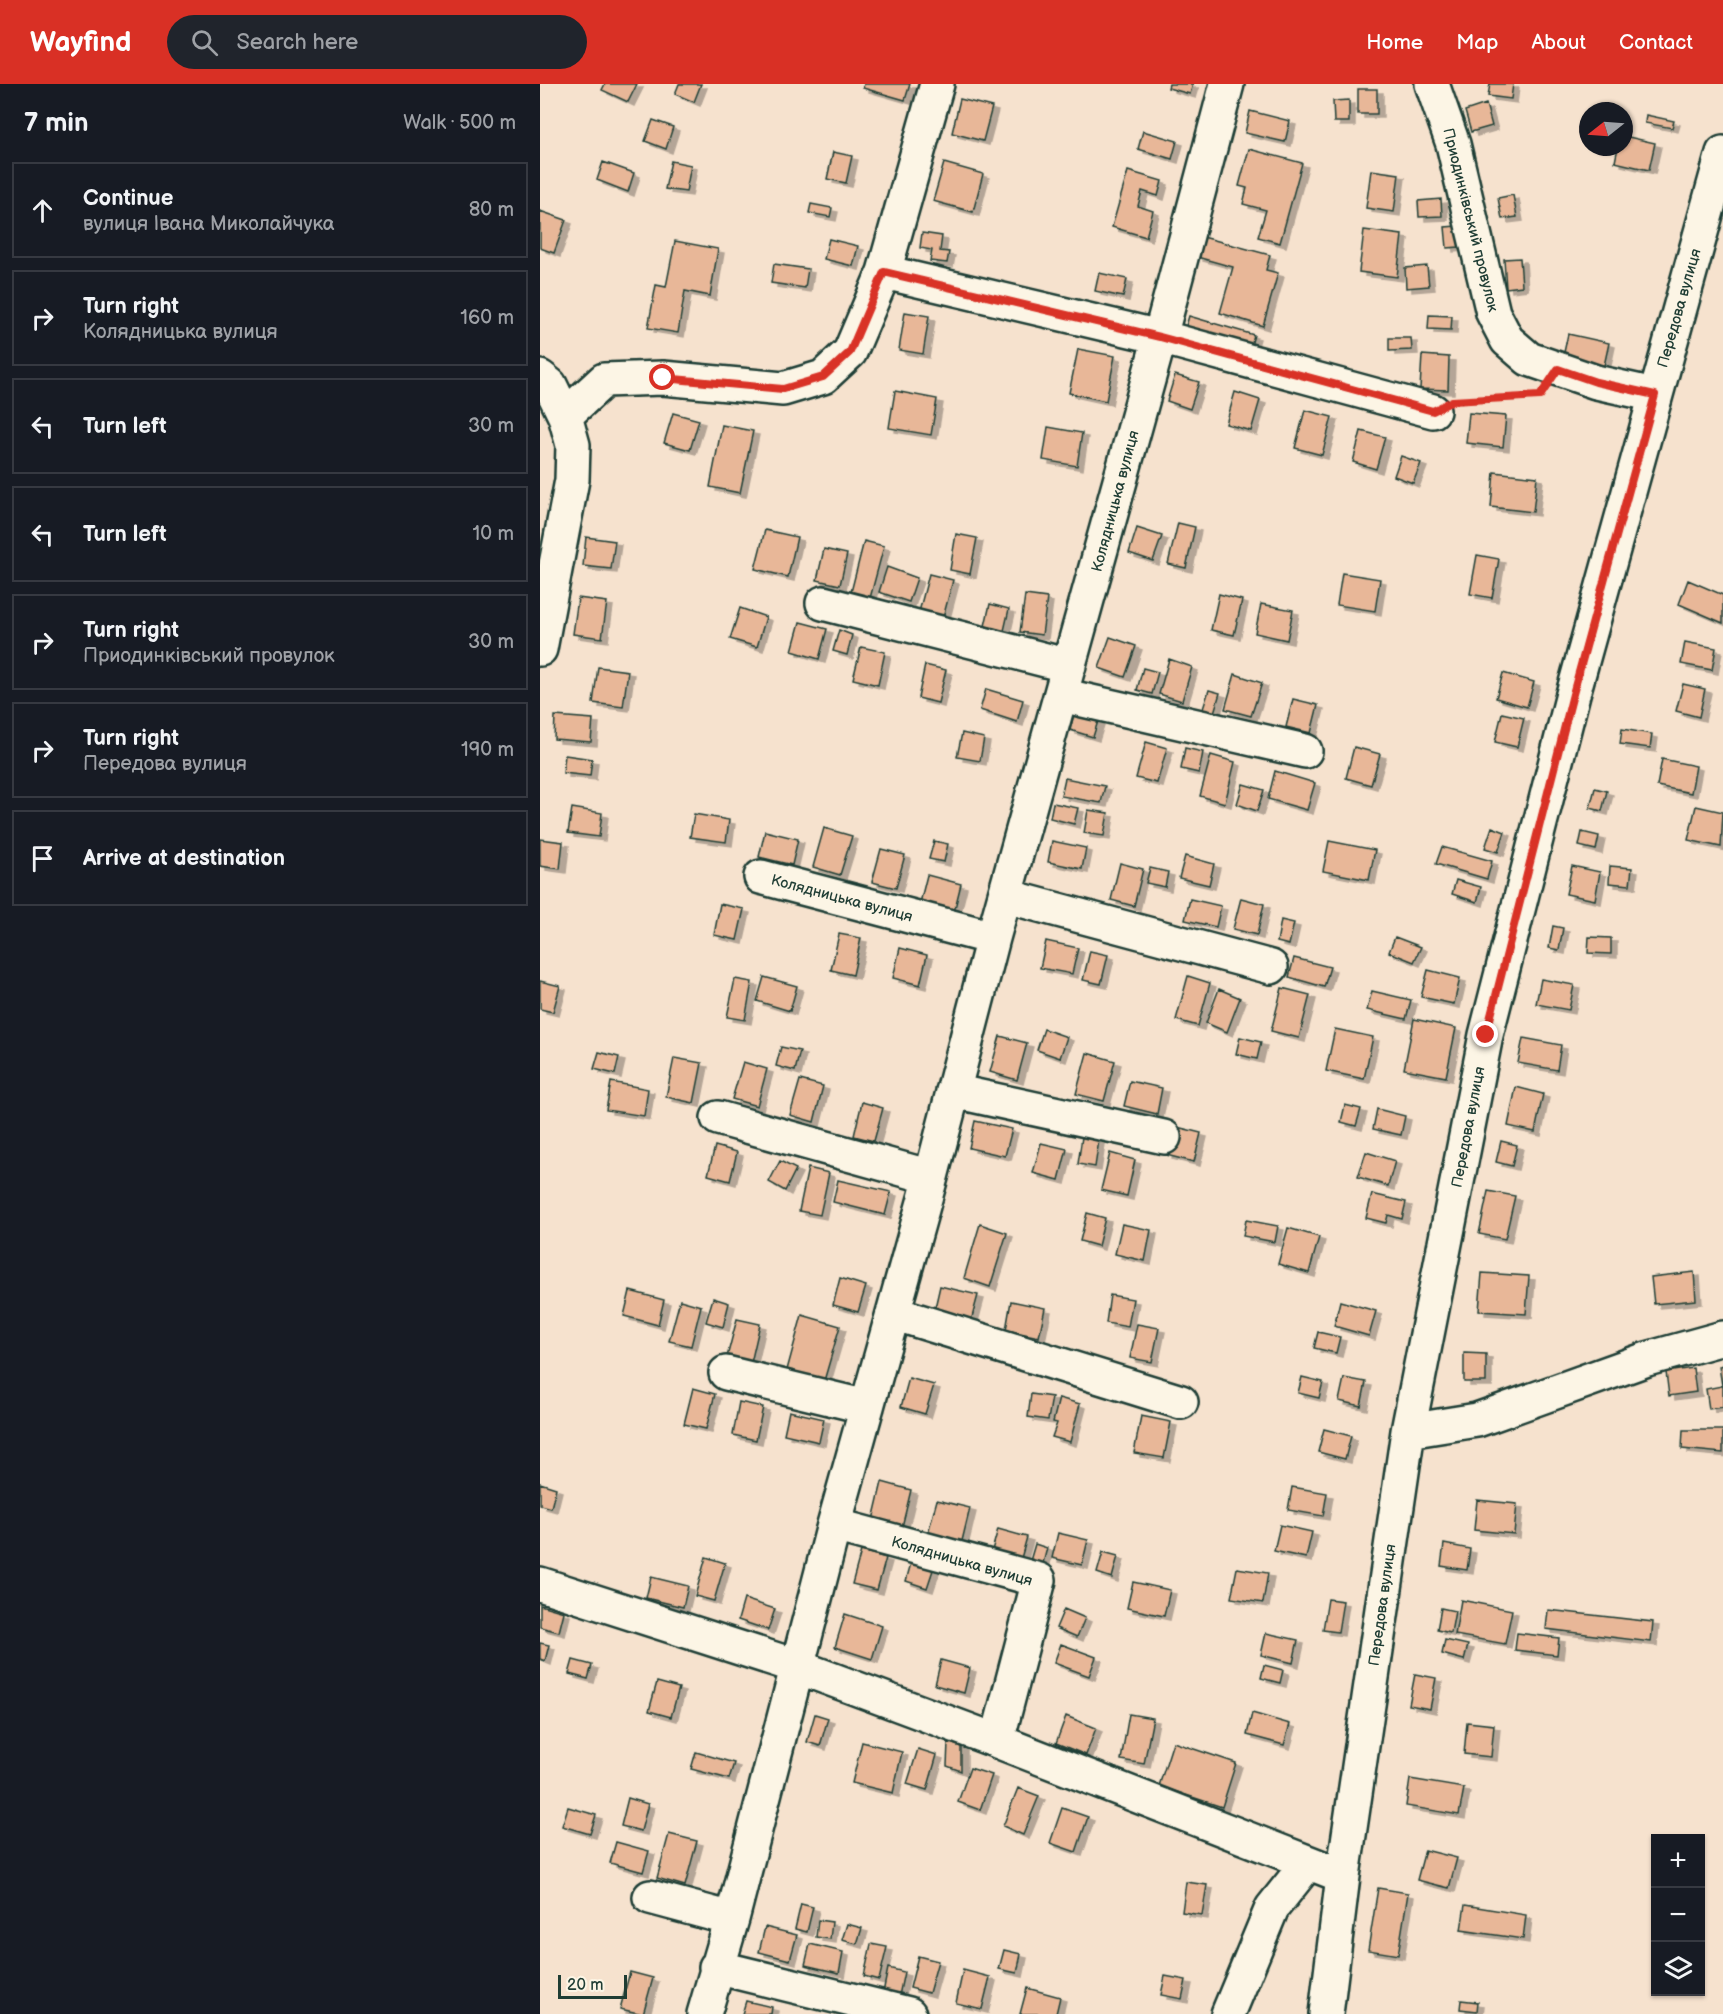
<!DOCTYPE html>
<html lang="en">
<head>
<meta charset="utf-8">
<style>
  :root { --surface:#171b24; --page:#20242c; --text:#f1f3f6; --muted:#9ea1a6; --line:#363941; --accent:#d93025 }
  body { margin:0; font-family:"Balsamiq Sans",sans-serif; background:var(--page); color:var(--text) }
  .controls { position:absolute; right:18px; bottom:18px; display:grid; overflow:hidden; border-radius:0px; box-shadow:0 2px 4px #0004 }
  .controls button { width:54px; height:54px; display:grid; place-items:center; padding:0; border:0; border-bottom:2px solid var(--line); background:var(--surface); color:var(--text); font:30px sans-serif }
  .compass { position:absolute; left:1039px; top:18px; width:54px; height:54px; border-radius:50%; background:var(--surface); box-shadow:0 2px 4px #0004; rotate:253deg }
  .scale { position:absolute; left:18px; bottom:15px; width:69px; box-sizing:border-box; padding-left:6px; border:3px solid #1f3d34; border-top:0; font-size:16px; line-height:21px; white-space:nowrap; color:#1f3d34; -webkit-text-stroke:4px #fcf5e5; paint-order:stroke }
  .stop { position:absolute; width:18px; height:18px; margin:-14px; border:4px solid #d93025; border-radius:50%; background:#fff }
  .stop.end { background:#d93025; border-color:#fff; box-shadow:0 2px 6px #0008 }
  .list { margin:0; padding:0; list-style:none }
  h2 { display:flex; justify-content:space-between; align-items:center; height:78px; margin:0; padding:0 24px; font-size:26px }
  h2 small { font-size:20px; font-weight:400; color:var(--muted) }
  .list li { display:grid; grid-template-columns:39px 1fr auto; gap:18px; align-items:center; box-sizing:border-box; height:96px; margin:0 12px 12px; padding:0 12px; border:2px solid var(--line); border-radius:0px }
  .list b { display:block; font-size:22px; white-space:nowrap }
  .list p { margin:0; font-size:20px; white-space:nowrap; color:var(--muted) }
  .list em { font-size:20px; font-style:normal; color:var(--muted) }
  .icon { flex:none; width:33px; height:33px; fill:none; stroke:currentColor; stroke-width:2; stroke-linecap:round; stroke-linejoin:round }
  .map { position:relative; flex:none; width:1183px; height:1930px; overflow:hidden }
  header { display:flex; align-items:center; gap:36px; box-sizing:border-box; height:84px; padding:0 30px; background:var(--accent); color:#fff }
  header strong { font-size:28px }
  nav { display:flex; gap:33px; margin-inline-start:auto; font-size:21px }
  .search { width:420px; height:54px; background:var(--page); display:flex; align-items:center; gap:15px; box-sizing:border-box; padding:0 21px; border-radius:33px; color:var(--muted); font-size:22px }
  main { display:flex }
  aside { flex:1; background:var(--surface) }
  .map>svg:first-child { display:block }
</style>
</head>
<body>
<header>
<strong>Wayfind</strong>
<div class="search"><svg class="icon" aria-label="search" viewBox="0 0 24 24"><circle cx="10" cy="10" r="6"/><path d="M15 15l6 6"/></svg>Search here</div>
<nav><a>Home</a><a>Map</a><a>About</a><a>Contact</a></nav>
</header>
<main>
<aside>
<h2>7 min<small>Walk · 500 m</small></h2>
<ul class="list">
<li><svg class="icon" aria-label="ahead" viewBox="0 0 24 24"><path d="M12 20V5M6 11l6-6 6 6"/></svg><div><b>Continue</b><p>вулиця Івана Миколайчука</p></div><em>80 m</em></li>
<li><svg class="icon" aria-label="right" viewBox="0 0 24 24"><path d="M7 20v-9h11M14 6l5 5-5 5"/></svg><div><b>Turn right</b><p>Колядницька вулиця</p></div><em>160 m</em></li>
<li><svg class="icon" aria-label="left" viewBox="0 0 24 24"><path d="M17 20v-9H6M10 6l-5 5 5 5"/></svg><div><b>Turn left</b></div><em>30 m</em></li>
<li><svg class="icon" aria-label="left" viewBox="0 0 24 24"><path d="M17 20v-9H6M10 6l-5 5 5 5"/></svg><div><b>Turn left</b></div><em>10 m</em></li>
<li><svg class="icon" aria-label="right" viewBox="0 0 24 24"><path d="M7 20v-9h11M14 6l5 5-5 5"/></svg><div><b>Turn right</b><p>Приодинківський провулок</p></div><em>30 m</em></li>
<li><svg class="icon" aria-label="right" viewBox="0 0 24 24"><path d="M7 20v-9h11M14 6l5 5-5 5"/></svg><div><b>Turn right</b><p>Передова вулиця</p></div><em>190 m</em></li>
<li><svg class="icon" aria-label="arrive" viewBox="0 0 24 24"><path d="M6 21V4h12l-3 4 3 4H6"/></svg><div><b>Arrive at destination</b></div></li>
</ul>
</aside>
<div class="map">
<svg width="1183" height="1930" viewBox="0 0 1183 1930">
  <defs>
    <filter id="shadow"><feDropShadow dx="6" dy="4" stdDeviation="0" flood-color="#0004"/></filter>
  </defs>
  <rect width="100%" height="100%" fill="#f6e2ce"/>
  <filter id="ink" filterUnits="userSpaceOnUse"><feTurbulence type="fractalNoise" baseFrequency=".0167" numOctaves="2"/><feDisplacementMap in="SourceGraphic" scale="12" xChannelSelector="R" yChannelSelector="G"/><feConvolveMatrix kernelMatrix="1 2 1 2 8 2 1 2 1" color-interpolation-filters="sRGB"/></filter>
  <g filter="url(#ink)">
    <path fill="#e8b798" stroke="#1f3d34" stroke-width="1.5" filter="url(#shadow)" d="M65,0H97L88,18L62,6Z
      M139,0H161L154,18L135,10Z
      M324,0H370L365,16L323,4Z
      M629,0H653L650,10L628,4Z
      M950,0H973L971,15L948,12Z
      M818,5H837V30H818Z
      M420,15L452,23L443,57L412,49Z
      M809,16V38H794L793,17Z
      M946,20L952,42L931,48L925,27Z
      M710,27L750,37L745,58L705,49Z
      M1106,31L1134,37L1132,44L1105,39Z
      M113,36L133,43L126,65L105,57Z
      M603,47L637,57L632,75L598,65Z
      M1084,52L1115,59L1109,86L1075,78L1078,63H1084Z
      M709,65L762,79L740,159L718,153L726,126L703,120L707,104L699,102Z
      M293,68L312,72L306,99L287,95Z
      M131,77L151,81L146,108L125,105Z
      M63,78L94,89L88,108L57,96Z
      M404,79L443,90L433,128L393,117Z
      M831,86L859,90L854,128L826,124Z
      M588,87L622,97L618,112L602,107L598,122L613,127L606,153L572,143Z
      M973,111L977,133L962,135L958,114Z
      M901,115L902,132L879,133L878,117Z
      M271,120L292,124L290,133L269,129Z
      M0,127L26,136L14,169L0,164Z
      M917,142L919,163L907,164L905,143Z
      M824,146L862,151L857,193L819,188Z
      M382,149L402,152L400,167L409,168L407,179L390,177L392,166L380,164Z
      M663,153L730,171L726,186L738,189L723,242L680,229L693,183L657,173Z
      M289,155L318,162L313,182L284,175Z
      M135,157L178,165L170,212L145,207L138,249L108,244L116,201L126,203Z
      M980,174L982,202L966,204L964,175Z
      M234,180L268,185L265,204L231,199Z
      M887,182L889,202L866,204L865,184Z
      M559,189L587,195L583,213L555,207Z
      M365,228L389,232L383,270L359,266Z
      M889,231L912,232L911,246L888,245Z
      M649,232L714,251L708,271L643,252Z
      M1028,250L1069,259L1064,282L1023,273Z
      M849,254H871L872,266L849,267Z
      M538,265L575,272L566,317L529,309Z
      M882,271L909,273L908,306L880,305Z
      M635,291L659,298L650,325L627,317Z
      M355,307L397,315L391,351L349,344Z
      M695,308L720,316L711,347L686,340Z
      M765,326L792,333L782,371L755,364Z
      M133,329L159,336L150,366L124,359Z
      M929,329L966,332L963,363L926,359Z
      M182,341L213,347L200,409L170,403Z
      M508,343L542,349L537,382L503,376Z
      M821,347L845,353L836,385L813,378Z
      M861,372L881,379L873,399L854,392Z
      M954,388L997,393L993,428L951,423Z
      M638,439L655,443L646,484L628,480Z
      M597,444L622,452L613,477L589,469Z
      M225,446L257,453L248,493L215,485Z
      M416,450L437,454L430,490L410,486Z
      M46,453L75,457L71,485L43,482Z
      M324,457L344,462L329,518L310,512Z
      M284,465L307,470L300,501L277,496Z
      M937,471L959,475L952,514L930,510Z
      M347,483L377,494L369,518L339,508Z
      M802,489L840,495L835,527L797,521Z
      M389,490L413,496L403,534L379,528Z
      M1148,496L1183,511V539L1139,520Z
      M679,510L702,516L694,551L671,546Z
      M485,511L507,514L502,551L480,548Z
      M38,514L67,518L62,554L33,550Z
      M450,520L469,525L464,547L445,542Z
      M721,520L753,526L747,556L715,549Z
      M200,524L226,533L217,563L190,555Z
      M260,538L287,545L279,575L252,567Z
      M299,546L312,551L307,571L293,567Z
      M570,553L596,562L585,593L559,584Z
      M1145,558L1176,564L1172,586L1141,580Z
      M321,563L345,568L338,601L313,595Z
      M629,575L652,583L642,617L619,610Z
      M385,581L406,586L398,619L378,614Z
      M58,583L88,587L83,623L53,619Z
      M603,584L618,588L612,610L597,606Z
      M963,589L994,598L987,623L956,614Z
      M695,590L722,599L711,632L685,625Z
      M1143,600L1165,605L1159,633L1136,627Z
      M446,605L483,616L477,638L440,626Z
      M669,606L680,609L673,632L662,628Z
      M753,615L778,621L771,649L746,643Z
      M962,629L984,634L977,663L955,658Z
      M534,630L558,637L553,653L530,646Z
      M15,632L53,635L51,658L14,655Z
      M1082,645L1112,650L1110,664L1080,660Z
      M422,649L444,654L440,677L417,673Z
      M606,658L627,664L617,699L596,694Z
      M814,663L840,670L831,701L806,694Z
      M645,664L663,668L659,689L641,685Z
      M25,671L52,675L50,692L23,689Z
      M671,671L695,678L685,719L660,712Z
      M1122,675L1156,682L1151,709L1117,702Z
      M735,687L775,699L767,726L728,715Z
      M525,694L565,702L561,719L521,712Z
      M703,700L724,706L717,727L697,720Z
      M1055,704L1067,707L1062,727L1050,724Z
      M513,719L538,724L534,740L510,734Z
      M1156,722L1183,728L1181,763L1148,756Z
      M32,724L62,729L59,753L28,749Z
      M548,726L568,729L564,752L544,749Z
      M154,730L189,736L186,758L150,753Z
      M952,743L965,748L958,768L945,764Z
      M284,744L312,752L300,791L273,783Z
      M225,747L258,755L252,781L219,773Z
      M1042,748L1059,752L1056,766L1039,762Z
      M0,755L23,758L20,785L0,782Z
      M394,757L408,760L404,778L389,775Z
      M512,757L546,764L542,785L508,778Z
      M789,757L835,766L829,796L783,787Z
      M902,763L952,777L947,795L896,780Z
      M341,765L365,771L356,804L332,798Z
      M645,772L674,780L669,801L639,794Z
      M580,779L603,785L594,822L571,816Z
      M1032,782L1060,788L1055,816L1026,810Z
      M1070,782L1092,784L1090,801L1069,799Z
      M610,784L628,788L625,803L606,799Z
      M387,791L421,800L414,828L380,819Z
      M916,796L941,803L937,818L912,810Z
      M701,814L724,820L717,851L693,845Z
      M650,815L681,822L676,843L645,836Z
      M180,820L204,825L197,856L174,851Z
      M741,836L754,839L749,861L737,858Z
      M1013,842L1023,844L1019,866L1009,864Z
      M299,850L321,854L313,891L291,886Z
      M855,853L881,863L874,878L849,868Z
      M1049,853L1071,854V870L1048,869Z
      M506,857L538,864L532,890L500,884Z
      M360,864L387,871L380,901L353,894Z
      M550,867L568,871L561,900L543,896Z
      M754,874L790,883L784,903L749,893Z
      M888,886L920,894L914,920L881,913Z
      M648,892L670,899L658,942L636,936Z
      M224,893L257,902L250,927L217,917Z
      M195,895L212,898L205,936L187,933Z
      M1001,895L1034,901L1029,926L996,920Z
      M0,897L20,902L13,928L0,925Z
      M742,904L770,911L759,954L731,947Z
      M679,905L700,914L687,948L666,939Z
      M832,907L871,916L866,935L827,926Z
      M874,935L916,944L906,993L864,985Z
      M504,945L527,953L520,974L497,966Z
      M795,945L833,953L824,995L786,987Z
      M460,952L487,959L477,996L450,988Z
      M700,953L721,958L717,975L696,970Z
      M983,954L1021,961L1017,986L978,979Z
      M241,963L260,967L255,987L236,982Z
      M59,968L79,973L75,990L54,985Z
      M547,969L575,977L564,1017L536,1010Z
      M134,974L162,979L154,1019L126,1013Z
      M203,978L227,985L217,1022L192,1015Z
      M260,996L283,1002L274,1038L250,1031Z
      M590,997L622,1004L617,1030L584,1022Z
      M71,998L108,1005L104,1032L66,1026Z
      M976,1003L1003,1010L995,1048L968,1042Z
      M322,1018L343,1024L334,1057L314,1052Z
      M805,1021L821,1025L816,1042L801,1038Z
      M837,1025L865,1032L861,1051L833,1045Z
      M435,1037L472,1045L465,1072L429,1064Z
      M633,1042L661,1049L654,1078L626,1071Z
      M542,1053L559,1056L555,1083L538,1080Z
      M961,1057L977,1061L972,1082L956,1078Z
      M501,1059L527,1065L519,1096L493,1089Z
      M175,1062L197,1068L190,1097L168,1091Z
      M826,1068L855,1077L848,1102L818,1093Z
      M570,1069L595,1076L587,1112L561,1106Z
      M240,1077L256,1085L245,1107L229,1098Z
      M268,1084L289,1089L280,1131L259,1127Z
      M298,1096L351,1108L345,1131L293,1118Z
      M948,1107L975,1112L965,1155L939,1150Z
      M832,1110L866,1118L862,1135L848,1131L846,1139L826,1134Z
      M547,1129L565,1134L558,1162L540,1157Z
      M706,1136L738,1142L735,1158L703,1152Z
      M440,1140L467,1149L450,1203L424,1194Z
      M582,1140L611,1146L605,1177L575,1170Z
      M748,1144L779,1153L769,1189L738,1180Z
      M1154,1188L1156,1216L1114,1220L1111,1193Z
      M942,1189L989,1192L986,1230L939,1227Z
      M300,1194L326,1202L318,1228L293,1221Z
      M400,1202L438,1211L431,1237L394,1228Z
      M90,1207L124,1216L118,1241L84,1232Z
      M570,1211L593,1215L588,1243L566,1239Z
      M173,1214L189,1219L183,1243L166,1238Z
      M140,1216L161,1222L151,1262L129,1257Z
      M471,1217L505,1224L499,1253L466,1246Z
      M800,1217L836,1227L829,1252L794,1242Z
      M262,1231L300,1242L284,1297L247,1286Z
      M197,1235L220,1240L211,1279L187,1273Z
      M597,1240L619,1244L612,1278L590,1274Z
      M778,1248L800,1253L796,1269L774,1264Z
      M924,1269L946,1270V1298H924Z
      M1183,1281V1323L1169,1325L1166,1305L1182,1302L1179,1282Z
      M1153,1284L1156,1308L1129,1312L1126,1288Z
      M762,1293L783,1298L779,1314L758,1309Z
      M369,1294L394,1301L385,1330L361,1323Z
      M804,1294L826,1298L821,1322L799,1317Z
      M153,1304L175,1310L166,1345L144,1340Z
      M491,1310L512,1313L508,1336L488,1333Z
      M519,1314L540,1320L530,1358L512,1353L517,1339L513,1338Z
      M199,1318L223,1323L216,1356L193,1351Z
      M249,1327L284,1335L279,1358L244,1350Z
      M601,1332L631,1338L624,1374L594,1369Z
      M784,1345L811,1352L805,1375L778,1368Z
      M1143,1346H1183V1369L1142,1365Z
      M342,1398L371,1406L362,1443L333,1436Z
      M0,1399L16,1404L11,1424L0,1421Z
      M752,1403L787,1409L783,1432L748,1426Z
      M397,1416L430,1424L422,1457L388,1449Z
      M937,1416L977,1420L974,1450L934,1446Z
      M740,1441L772,1448L766,1474L734,1467Z
      M458,1445L487,1453L480,1478L451,1470Z
      M518,1449L548,1456L542,1481L512,1474Z
      M495,1460L507,1464L500,1491L487,1487Z
      M904,1460L930,1465L927,1486L901,1482Z
      M321,1467L346,1474L337,1506L312,1500Z
      M563,1468L578,1472L572,1494L557,1489Z
      M166,1473L185,1479L174,1517L155,1512Z
      M371,1479L393,1486L387,1504L366,1497Z
      M697,1484L728,1489L723,1519L691,1514Z
      M111,1493L148,1502L143,1523L106,1514Z
      M593,1498L630,1506L624,1532L587,1524Z
      M204,1515L235,1525L228,1546L198,1536Z
      M788,1515L803,1517L798,1548L783,1546Z
      M921,1516L972,1526L965,1560L915,1551Z
      M0,1521L24,1528L19,1548L0,1543Z
      M901,1524L915,1527L911,1549L897,1546Z
      M524,1525L545,1534L537,1553L516,1544Z
      M1008,1526L1113,1538L1111,1558L1006,1545Z
      M305,1530L342,1542L332,1575L295,1563Z
      M726,1549L758,1556L753,1579L721,1571Z
      M977,1549L1019,1554L1017,1571L975,1566Z
      M905,1556L928,1561L924,1576L902,1570Z
      M0,1559L9,1561L5,1577L0,1575Z
      M521,1560L556,1573L549,1592L514,1579Z
      M33,1576L52,1581L48,1595L29,1590Z
      M401,1576L430,1584L424,1609L395,1601Z
      M724,1581L743,1586L740,1599L721,1594Z
      M875,1590L896,1594L890,1625L869,1621Z
      M117,1598L139,1604L131,1633L109,1627Z
      M712,1629L750,1640L744,1661L707,1651Z
      M275,1630L288,1634L280,1662L267,1658Z
      M589,1630L613,1634L604,1680L581,1676Z
      M526,1632L556,1644L546,1671L516,1659Z
      M927,1638L954,1641L951,1673L924,1670Z
      M322,1658L362,1668L353,1709L312,1699Z
      M408,1658L421,1663V1687L407,1682Z
      M633,1658L696,1679L682,1723L619,1702Z
      M378,1665L397,1671L387,1706L367,1700Z
      M156,1668L194,1679L189,1695L151,1685Z
      M430,1684L452,1691L440,1726L418,1718Z
      M870,1695L924,1704L919,1731L866,1722Z
      M478,1704L499,1712L483,1751L463,1742Z
      M88,1714L108,1720L101,1747L81,1742Z
      M28,1723L56,1731L50,1750L22,1742Z
      M522,1724L548,1733L536,1768L510,1759Z
      M129,1750L157,1757L145,1802L117,1794Z
      M76,1758L109,1767L103,1788L70,1779Z
      M885,1766L917,1774L909,1804L877,1796Z
      M646,1798L667,1801L662,1831L642,1828Z
      M838,1804L868,1809L858,1871L828,1866Z
      M261,1820L273,1823L267,1848L255,1845Z
      M925,1821L986,1831L983,1855L921,1846Z
      M278,1836L292,1838L290,1855L276,1853Z
      M307,1840L322,1844L317,1860L302,1856Z
      M225,1843L257,1851L250,1876L219,1868Z
      M270,1860L303,1868L299,1889L265,1881Z
      M331,1860L347,1863L339,1896L324,1892Z
      M464,1866L481,1870L477,1889L459,1885Z
      M378,1872L398,1877L389,1909L370,1904Z
      M348,1884L364,1888L359,1912L343,1909Z
      M423,1886L450,1893L442,1925L416,1919Z
      M90,1888L113,1894L103,1930L80,1925Z
      M625,1892L646,1896L642,1915L621,1911Z
      M487,1904L520,1913L516,1930H480Z
      M921,1916L938,1918L937,1927L920,1925Z
      M206,1917L232,1923L231,1930H202Z"/>
    <g fill="none" stroke-linecap="round" stroke-linejoin="round">
      <defs>
        <path id="minor" d="M892,0L913,60L953,229L967,256L989,275L1056,298L1115,311
          M344,188L620,253L893,327
          M0,293L10,301L25,332L33,361L32,396L0,565
          M25,332L64,296L123,294L243,305L283,293L310,268L344,188L397,0
          M283,519L529,582
          M521,611L765,667
          M221,793L453,854
          M466,812L731,883
          M413,1007L624,1053
          M178,1034L391,1093
          M353,1229L641,1318
          M186,1289L327,1323
          M868,1347L937,1336L1107,1275L1183,1254
          M294,1441L499,1496L457,1657
          M0,1500L256,1582L457,1657L803,1792
          M110,1813L192,1835
          M176,1883L369,1930
          M164,1930L192,1835L294,1441L391,1093L453,854L620,253L687,0
          M688,1930L732,1824L768,1779
          M786,1930L803,1792L868,1347L946,951L1033,610L1183,69"/>
      </defs>
      <use href="#minor" stroke="#1f3d34" stroke-width="38"/>
      <path stroke="#1f3d34" stroke-width="4" stroke-dasharray="6 4.5" stroke-linecap="butt" d="M918,317L1000,312L1003,307"/>
      <use href="#minor" stroke="#fcf5e5" stroke-width="33"/>
    </g>
  </g>
  <g fill="none" stroke-linecap="round" stroke-linejoin="round" filter="url(#ink)">
    <path stroke="#d93025" stroke-width="8" d="M123,294L243,305L283,293L310,268L344,188L620,253L893,327L912,317L1000,312L1018,285L1056,298L1115,311L1033,610L946,951"/>
  </g>
  <g text-anchor="middle" stroke-width="5" stroke-linejoin="round" paint-order="stroke">
    <g font-size="15" fill="#1f3d34" stroke="#fcf5e5">
      <text transform="translate(931 136) rotate(76)" y="5">Приодинківський провулок</text>
      <text transform="translate(1139 224) rotate(-74)" y="5">Передова вулиця</text>
      <text transform="translate(575 417) rotate(-75)" y="5">Колядницька вулиця</text>
      <text transform="translate(302 814) rotate(15)" y="5">Колядницька вулиця</text>
      <text transform="translate(928 1043) rotate(-79)" y="5">Передова вулиця</text>
      <text transform="translate(422 1477) rotate(16)" y="5">Колядницька вулиця</text>
      <text transform="translate(842 1521) rotate(-82)" y="5">Передова вулиця</text>
    </g>
  </g>
</svg>
<div class="controls">
<button>+</button>
<button>−</button>
<button><svg class="icon" aria-label="layers" viewBox="0 0 24 24"><path d="M12 4l9 5-9 5-9-5zM3 14l9 5 9-5"/></svg></button>
</div>
<svg class="compass" viewBox="-18 -18 36 36"><path d="M0-13l5 13h-10z" fill="#e53935"/><path d="M0 13l5-13h-10z" fill="#9ea1a6"/></svg>
<div class="scale">20 m</div>
<div class="stop" style="left:123px;top:294px"></div>
<div class="stop end" style="left:946px;top:951px"></div>
</div>
</main>
</body>
</html>
